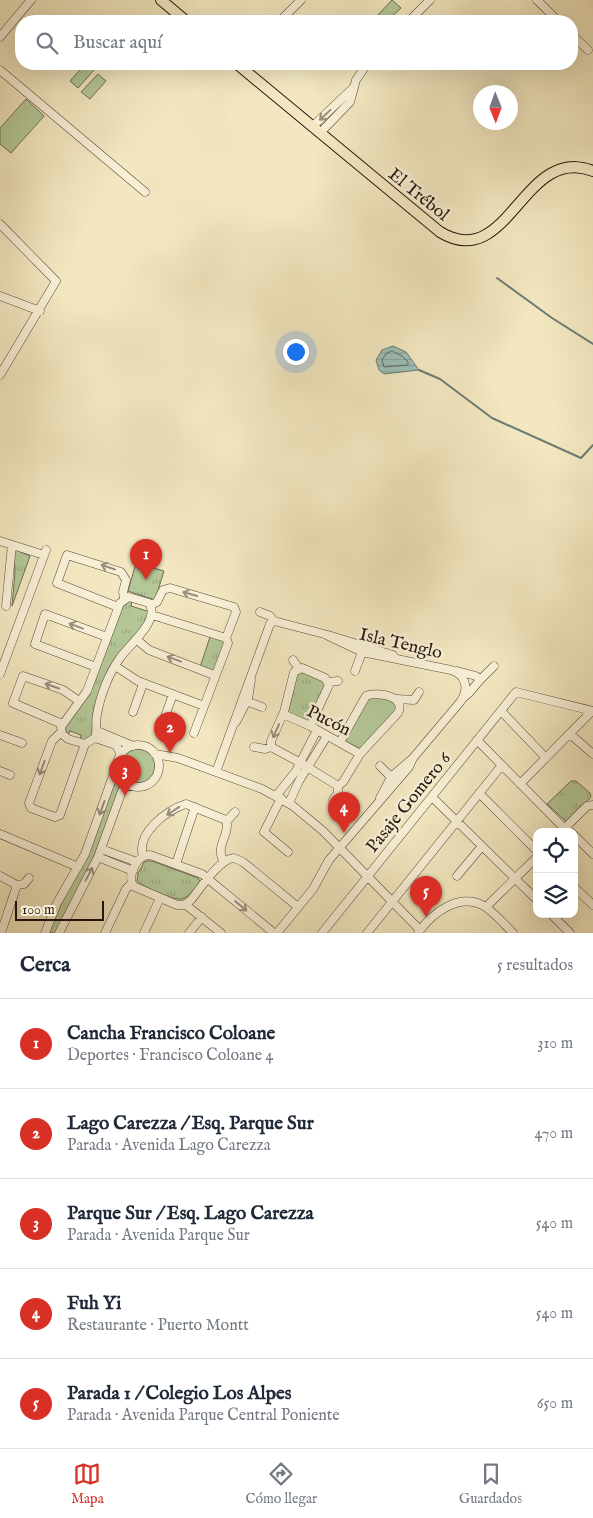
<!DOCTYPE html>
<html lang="es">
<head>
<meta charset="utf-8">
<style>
  :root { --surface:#fff; --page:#f2f2f3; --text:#1f2937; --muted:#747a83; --line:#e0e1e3; --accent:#d93025 }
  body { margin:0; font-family:"IM FELL English",serif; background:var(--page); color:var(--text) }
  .controls { position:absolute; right:15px; bottom:15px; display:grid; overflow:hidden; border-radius:10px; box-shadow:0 5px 20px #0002 }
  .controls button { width:45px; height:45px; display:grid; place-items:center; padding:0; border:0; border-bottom:1px solid var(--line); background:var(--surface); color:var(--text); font:25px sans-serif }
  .compass { position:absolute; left:473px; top:85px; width:45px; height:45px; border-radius:50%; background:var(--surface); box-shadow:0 5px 20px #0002; rotate:179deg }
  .scale { position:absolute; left:15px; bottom:12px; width:89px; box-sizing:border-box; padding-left:5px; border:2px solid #27160e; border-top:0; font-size:14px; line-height:18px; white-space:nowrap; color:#27160e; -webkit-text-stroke:4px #f7efd6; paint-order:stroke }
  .you { position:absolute; left:295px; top:351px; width:18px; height:18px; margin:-12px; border:4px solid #fff; border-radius:50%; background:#1a73e8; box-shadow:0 0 0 8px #1a73e833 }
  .badge { display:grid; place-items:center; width:32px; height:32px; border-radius:50%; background:var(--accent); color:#fff; font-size:16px; font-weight:700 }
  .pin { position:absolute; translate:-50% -41px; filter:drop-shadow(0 1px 2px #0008) }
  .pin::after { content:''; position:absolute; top:26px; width:18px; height:15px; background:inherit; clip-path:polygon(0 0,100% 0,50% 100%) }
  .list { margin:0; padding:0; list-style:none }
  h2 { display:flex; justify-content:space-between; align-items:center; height:65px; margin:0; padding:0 20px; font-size:21px }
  h2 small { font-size:16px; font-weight:400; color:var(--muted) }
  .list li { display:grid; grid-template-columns:32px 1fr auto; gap:15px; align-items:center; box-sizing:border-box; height:90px; padding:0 20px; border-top:1px solid var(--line) }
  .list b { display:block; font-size:19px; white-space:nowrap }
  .list p { margin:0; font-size:16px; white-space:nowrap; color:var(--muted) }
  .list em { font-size:16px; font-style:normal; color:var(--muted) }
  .icon { flex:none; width:28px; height:28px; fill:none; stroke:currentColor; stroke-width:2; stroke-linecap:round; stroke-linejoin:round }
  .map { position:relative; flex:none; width:593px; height:933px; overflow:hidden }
  .search { position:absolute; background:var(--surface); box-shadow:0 5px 20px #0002; left:15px; right:15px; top:15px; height:55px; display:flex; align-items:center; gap:12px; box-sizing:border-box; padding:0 18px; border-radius:20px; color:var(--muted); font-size:19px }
  .sheet { height:515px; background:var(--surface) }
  nav { display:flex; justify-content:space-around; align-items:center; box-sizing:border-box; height:70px; border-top:1px solid var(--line); background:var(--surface); font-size:14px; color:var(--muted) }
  nav a { display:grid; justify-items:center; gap:2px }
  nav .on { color:var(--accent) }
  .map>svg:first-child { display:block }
</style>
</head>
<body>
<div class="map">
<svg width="593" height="933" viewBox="0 0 593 933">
  <defs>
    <pattern id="park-tufts" width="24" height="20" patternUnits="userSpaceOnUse" patternTransform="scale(1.25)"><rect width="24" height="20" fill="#b4c797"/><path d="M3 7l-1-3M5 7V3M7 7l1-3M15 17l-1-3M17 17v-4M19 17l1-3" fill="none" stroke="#9baa81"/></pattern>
    <pattern id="water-rules" width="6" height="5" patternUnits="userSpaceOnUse" patternTransform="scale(1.25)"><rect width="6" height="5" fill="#9bbfb5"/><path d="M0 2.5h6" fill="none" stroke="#86a39a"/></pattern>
  </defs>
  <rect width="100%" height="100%" fill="#f2e7c0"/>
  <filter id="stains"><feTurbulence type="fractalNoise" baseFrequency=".004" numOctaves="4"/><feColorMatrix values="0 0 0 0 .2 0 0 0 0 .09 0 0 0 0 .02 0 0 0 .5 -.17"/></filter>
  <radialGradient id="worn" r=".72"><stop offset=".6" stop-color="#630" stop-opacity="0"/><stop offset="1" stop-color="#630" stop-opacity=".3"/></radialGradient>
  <path fill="#b4c797" stroke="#6e6e52" d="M392,0L401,8L387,21H380L376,17Z
    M85,64L94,70L78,88L70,81Z
    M98,74L106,81L90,99L81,92Z
    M26,99L44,116L11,153L0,144V128Z
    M368,696L395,700L397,709L360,749L345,741Z
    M121 766a17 17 0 1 1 34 0a17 17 0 1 1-34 0Z
    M115,780L120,786C109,817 99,848 84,877C74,896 64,913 56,933H49L62,902L88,854Z"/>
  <path fill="url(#park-tufts)" stroke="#6e6e52" d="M14,549L30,556L12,606L15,573Z
    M136,563L164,571L155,600L128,591Z
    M125,601H132L131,606L150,612L143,625L112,664L93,713L92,737L86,741L80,740L81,735L70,731L68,735L65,733V726L91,691Z
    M213,636L226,640L214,672L200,667L210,637Z
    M300,671L323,680L326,684L309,722L288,713L297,674Z
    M571,781H576L590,793L591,797L567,822L547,804Z
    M145,861H152L198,878L200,881C196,887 189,897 182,899C174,901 143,887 137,881L138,873Z"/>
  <path fill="url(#water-rules)" stroke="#6d7b72" d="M393,346L406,352L419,370L384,374L379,370L376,360L382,350Z"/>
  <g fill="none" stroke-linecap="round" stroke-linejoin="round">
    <path stroke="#616a62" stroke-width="1" d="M392,351L402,356L408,362V365L384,367L382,360L386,354Z"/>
    <path stroke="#6d7b72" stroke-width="2" d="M497,278L552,318L593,344
      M419,370L440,379L492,418L581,458L593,445"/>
    <defs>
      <path id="minor" d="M537,0L558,21
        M280,21L301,0
        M409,21L430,0
        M572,35L588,50
        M0,37L31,0
        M0,70L145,192
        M312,127L353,88
        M320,133L350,102L356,80L367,64
        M0,224L56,281L0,375
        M0,296L40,311
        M0,541L44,555
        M129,597L149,603C161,620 129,645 120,658C109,673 100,696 97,715C95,723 98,730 95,738L85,744L68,739L62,734L61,727L87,691L120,603Z
        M151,605L157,602L163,590L170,588L234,607L236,612L226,638
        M6,606L12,545
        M118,607L57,583L67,555L121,572L126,580L123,592L124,598
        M260,612L270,616L274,621
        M152,615L226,638
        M328,635L393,655
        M136,639L149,650L214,675
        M293,660L299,669
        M115,666L138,681L204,706
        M96,667L35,644L45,614L107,637
        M355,671L364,647
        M457,671L476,676L480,680L469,693L463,698
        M0,674L46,550
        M480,680L494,666
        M328,682L338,681
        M397,699L414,700L419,692
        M243,700L262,707
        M501,711L546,758
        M133,712L143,684
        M283,714L310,726L360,754
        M163,722L173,694
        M236,722L248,699L251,680
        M62,724L13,703L23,676L63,690L79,701
        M97,731L133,746
        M61,732L52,741L29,803L31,808L55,817L60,815L85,744
        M194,733L228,643L226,638
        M570,734L593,754
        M0,735L22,743
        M95,738L116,745L121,755
        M477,740L565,829L571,832
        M117 766a21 21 0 1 1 42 0a21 21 0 1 1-42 0Z
        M254,747L265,749L271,747
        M271,747V741L284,712L294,672L302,668L325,678L329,685L310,726
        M271,747L301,763L338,786
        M155,754L178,758L262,789L293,806L323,831L420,930
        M380,766L393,779
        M0,771L10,775
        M216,772L270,624L274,621L324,634L362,652L451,670C466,675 469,688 461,701L413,758L409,767L329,860L313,889L277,933
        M520,784L592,711
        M338,786L343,782L360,754L398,713C407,696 376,691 366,696L340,742
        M479,793L537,851
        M276,796L296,771L317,730
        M432,797L537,900
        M281,798L264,832L288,852
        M380,798L391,777L413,758
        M333,800L338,793V786
        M289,803L299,781L327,736
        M227,821L235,812
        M563,830L587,806L593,805
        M0,834L78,867
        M574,835L593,854
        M101,849L137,862
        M143,856C136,833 167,810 186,804L226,820C231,834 215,845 223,861
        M98,857L133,871
        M176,864L195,807
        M0,876L17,885
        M457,876L482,846
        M17,885L24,884L29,878
        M574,887L593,905
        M186,905L221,933
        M486,907L537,857
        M551,914L570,933
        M1,933L17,885
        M45,933L57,903L85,854L118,762
        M59,933L98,857L122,791L129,784
        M105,933L126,889L132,883
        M144,933L160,898
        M189,933L202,917
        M274,933L208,879L202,874L150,855C137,855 127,875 133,886L177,905H184L191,900C200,889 219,859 234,858L243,862L298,907
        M322,933L516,692L593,711
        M367,933L502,765
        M418,933C432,913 459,892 484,906C495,913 504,924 513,933"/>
      <path id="major" d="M161,0L186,21
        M237,64L440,232C509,274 523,143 593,171"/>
    </defs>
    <use href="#minor" stroke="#5a4a3a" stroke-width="9"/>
    <use href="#major" stroke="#27160e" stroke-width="12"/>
    <use href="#minor" stroke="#f7efd6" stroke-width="8"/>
    <use href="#major" stroke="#f2e7c0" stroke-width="10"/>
  </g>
  <defs><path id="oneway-shaft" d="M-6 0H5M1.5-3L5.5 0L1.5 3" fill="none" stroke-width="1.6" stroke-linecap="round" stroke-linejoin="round" transform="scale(1.25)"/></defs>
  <g stroke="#998d7c">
    <use href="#oneway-shaft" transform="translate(325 115) rotate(137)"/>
    <use href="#oneway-shaft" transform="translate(108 567) rotate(-161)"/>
    <use href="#oneway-shaft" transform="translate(190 594) rotate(-164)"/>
    <use href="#oneway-shaft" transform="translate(76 626) rotate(-160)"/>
    <use href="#oneway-shaft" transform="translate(174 659) rotate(-160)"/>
    <use href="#oneway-shaft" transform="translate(52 686) rotate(-161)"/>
    <use href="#oneway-shaft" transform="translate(276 731) rotate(114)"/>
    <use href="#oneway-shaft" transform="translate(42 768) rotate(110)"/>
    <use href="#oneway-shaft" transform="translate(102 808) rotate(110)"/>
    <use href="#oneway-shaft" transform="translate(173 811) rotate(146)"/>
    <use href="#oneway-shaft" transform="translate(89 874) rotate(-62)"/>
    <use href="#oneway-shaft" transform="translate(241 906) rotate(40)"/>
  </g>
  <g text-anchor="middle" stroke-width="5" stroke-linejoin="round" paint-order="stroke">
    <g font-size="18" fill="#27160e" stroke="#f7efd6">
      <text transform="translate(419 194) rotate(39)" y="6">El Trébol</text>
      <text transform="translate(401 643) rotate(13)" y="6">Isla Tenglo</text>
      <text transform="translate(329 720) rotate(27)" y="6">Pucón</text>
      <text transform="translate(408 802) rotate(-51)" y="6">Pasaje Gomero 6</text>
    </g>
  </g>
  <rect width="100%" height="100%" filter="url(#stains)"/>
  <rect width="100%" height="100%" fill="url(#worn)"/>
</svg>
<div class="controls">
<button><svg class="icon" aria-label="locate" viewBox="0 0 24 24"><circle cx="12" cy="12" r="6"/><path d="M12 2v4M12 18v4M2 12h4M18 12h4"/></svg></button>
<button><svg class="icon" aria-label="layers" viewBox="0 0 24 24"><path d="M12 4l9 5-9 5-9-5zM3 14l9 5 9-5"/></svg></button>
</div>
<svg class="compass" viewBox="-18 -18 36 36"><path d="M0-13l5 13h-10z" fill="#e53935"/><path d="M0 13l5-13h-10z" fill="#747a83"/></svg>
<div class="scale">100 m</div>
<div class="you"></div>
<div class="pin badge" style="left:146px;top:580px">1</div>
<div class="pin badge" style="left:170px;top:753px">2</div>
<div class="pin badge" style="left:125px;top:796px">3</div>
<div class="pin badge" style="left:344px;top:833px">4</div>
<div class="pin badge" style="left:426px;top:917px">5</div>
<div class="search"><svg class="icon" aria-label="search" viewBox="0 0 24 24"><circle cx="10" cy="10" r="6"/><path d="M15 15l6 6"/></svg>Buscar aquí</div>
</div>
<section class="sheet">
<h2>Cerca<small>5 resultados</small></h2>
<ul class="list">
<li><span class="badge">1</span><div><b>Cancha Francisco Coloane</b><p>Deportes · Francisco Coloane 4</p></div><em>310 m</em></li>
<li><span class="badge">2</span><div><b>Lago Carezza / Esq. Parque Sur</b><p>Parada · Avenida Lago Carezza</p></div><em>470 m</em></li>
<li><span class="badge">3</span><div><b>Parque Sur / Esq. Lago Carezza</b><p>Parada · Avenida Parque Sur</p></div><em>540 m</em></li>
<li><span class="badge">4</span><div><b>Fuh Yi</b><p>Restaurante · Puerto Montt</p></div><em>540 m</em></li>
<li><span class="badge">5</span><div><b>Parada 1 / Colegio Los Alpes</b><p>Parada · Avenida Parque Central Poniente</p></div><em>650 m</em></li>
</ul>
</section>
<nav>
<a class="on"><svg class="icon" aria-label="map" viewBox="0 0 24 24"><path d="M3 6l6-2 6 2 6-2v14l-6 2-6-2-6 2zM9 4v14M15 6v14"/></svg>Mapa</a>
<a><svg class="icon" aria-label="directions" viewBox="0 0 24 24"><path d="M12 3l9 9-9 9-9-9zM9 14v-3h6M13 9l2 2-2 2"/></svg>Cómo llegar</a>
<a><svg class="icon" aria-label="saved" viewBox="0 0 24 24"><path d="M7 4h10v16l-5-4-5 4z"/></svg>Guardados</a>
</nav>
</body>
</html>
